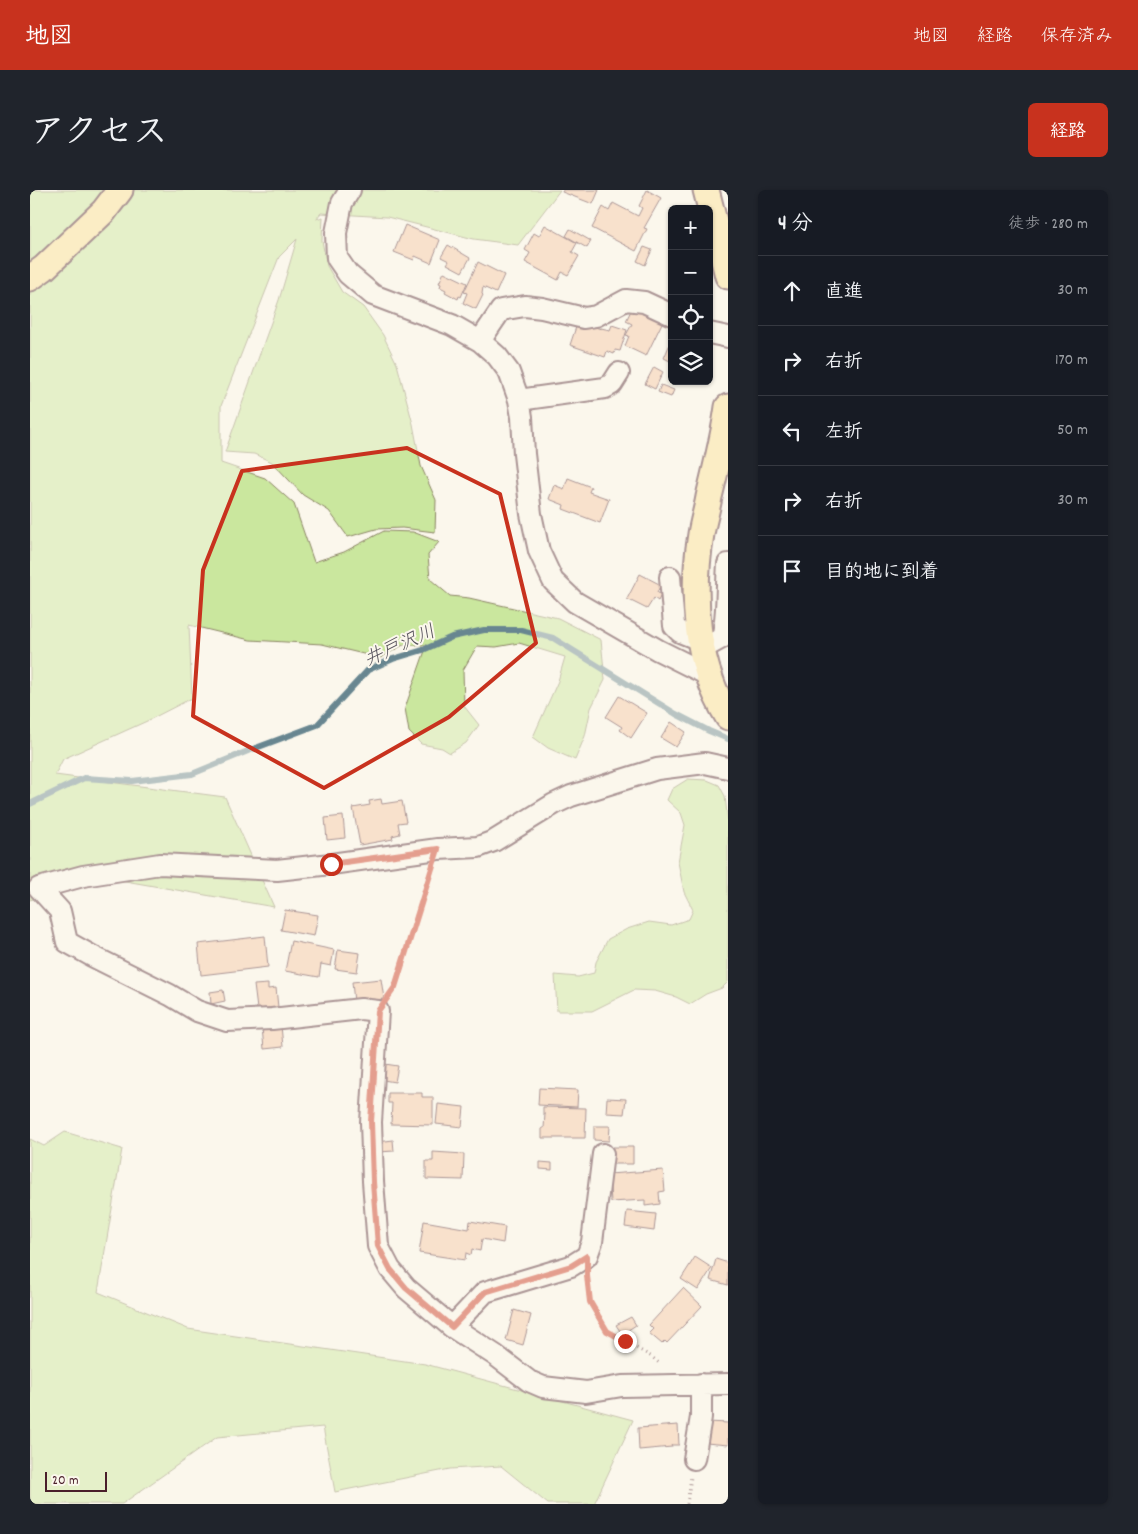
<!DOCTYPE html>
<html lang="ja">
<head>
<meta charset="utf-8">
<style>
  :root { --surface:#171b24; --page:#20242c; --text:#f1f3f6; --muted:#9ea1a6; --line:#363941; --accent:#c8321e }
  body { margin:0; font-family:Dekko,"Klee One",sans-serif; background:var(--page); color:var(--text) }
  .controls { position:absolute; right:15px; top:15px; display:grid; overflow:hidden; border-radius:8px; box-shadow:0 1px 4px #0004 }
  .controls button { width:45px; height:45px; display:grid; place-items:center; padding:0; border:0; border-bottom:1px solid var(--line); background:var(--surface); color:var(--text); font:25px sans-serif }
  .scale { position:absolute; left:15px; bottom:12px; width:62px; box-sizing:border-box; padding-left:5px; border:2px solid #4a1f2b; border-top:0; font-size:14px; line-height:18px; white-space:nowrap; color:#4a1f2b; -webkit-text-stroke:4px #fbf7ec; paint-order:stroke }
  .stop { position:absolute; width:15px; height:15px; margin:-11px; border:4px solid #c8321e; border-radius:50%; background:#fff }
  .stop.end { background:#c8321e; border-color:#fff; box-shadow:0 1px 5px #0008 }
  .list { margin:0; padding:0; list-style:none }
  h2 { display:flex; justify-content:space-between; align-items:center; height:65px; margin:0; padding:0 20px; font-size:21px }
  h2 small { font-size:16px; font-weight:400; color:var(--muted) }
  .list li { display:grid; grid-template-columns:32px 1fr auto; gap:15px; align-items:center; box-sizing:border-box; height:70px; padding:0 20px; border-top:1px solid var(--line) }
  .list b { display:block; font-size:19px; white-space:nowrap }
  .list em { font-size:16px; font-style:normal; color:var(--muted) }
  .icon { flex:none; width:28px; height:28px; fill:none; stroke:currentColor; stroke-width:2; stroke-linecap:round; stroke-linejoin:round }
  .map { position:relative; flex:none; width:698px; height:1314px; overflow:hidden; border-radius:8px }
  header { display:flex; align-items:center; gap:30px; box-sizing:border-box; height:70px; padding:0 25px; background:var(--accent); color:#fff }
  header strong { font-size:24px }
  nav { display:flex; gap:28px; margin-inline-start:auto; font-size:18px }
  .intro { display:flex; align-items:center; justify-content:space-between; box-sizing:border-box; height:120px; padding:0 30px }
  h1 { margin:0; font-size:35px }
  .button { padding:12px 22px; border-radius:8px; background:var(--accent); color:#fff; font-size:18px; font-weight:700 }
  main { display:flex; gap:30px; padding:0 30px }
  aside { flex:1; background:var(--surface); border-radius:8px; box-shadow:0 1px 4px #0004 }
  .map>svg:first-child { display:block }
</style>
</head>
<body>
<header>
<strong>地図</strong>
<nav><a>地図</a><a>経路</a><a>保存済み</a></nav>
</header>
<div class="intro"><h1>アクセス</h1><a class="button">経路</a></div>
<main>
<div class="map">
<svg width="698" height="1314" viewBox="0 0 698 1314">
  <rect width="100%" height="100%" fill="#fbf7ec"/>
  <filter id="ink" filterUnits="userSpaceOnUse"><feTurbulence type="fractalNoise" baseFrequency=".02" numOctaves="2"/><feDisplacementMap in="SourceGraphic" scale="10" xChannelSelector="R" yChannelSelector="G"/><feConvolveMatrix kernelMatrix="1 2 1 2 8 2 1 2 1" color-interpolation-filters="sRGB"/></filter>
  <g filter="url(#ink)">
    <path fill="#cae79e" stroke="#8a8364" d="M0,0H530L488,55L444,49L357,27L291,23L286,29L293,27L292,51L297,76L312,102L333,117L353,145L367,174L383,234L391,276L406,310L405,342L372,338L346,339L318,347L299,321L273,305L242,272L224,264L195,262L249,110L267,49L249,67L191,216V273L235,288L264,314L284,372L314,362L354,341L383,342L409,352L398,365L400,389L420,406L439,408L528,428L571,450L575,490L561,518L555,546L545,570L518,558L503,547L528,491L535,467L489,453L466,457L447,456L433,480L434,516L449,535L436,553L420,563L412,558L391,554L379,542L375,518L397,455H373L350,468L292,454L220,450L159,435L162,508L117,531L33,569L25,585L195,607L244,717L78,688L0,710Z
      M658,589L677,590L689,595L695,606L698,633V792L692,798L676,804L660,814L646,807L625,801L604,800L562,821H527L525,785L548,787L564,783L566,772L578,749L597,739L619,732L641,735L659,729L663,720L654,702L648,672L655,635L651,623L637,610L642,599Z
      M35,942L92,959L68,1102L158,1139L395,1174L603,1230L564,1314H518L471,1276L420,1279L305,1302L293,1237L187,1247L92,1314H0V949L14,956Z"/>
    <g fill="none" stroke-linecap="round" stroke-linejoin="round">
      <path stroke="#678690" stroke-width="6" d="M0,614L54,588L102,591L162,584L218,561L287,535L338,480L363,469L393,460L422,447L454,440H491L523,448L646,524L679,541L698,549"/>
    </g>
    <path fill="#f4c5a4" stroke="#4a1f2b" d="M533,0H569L563,14L532,2Z
      M617,0L631,8L614,38L617,39L606,61L562,38L573,17L579,21L583,13L608,26L612,18L609,16Z
      M375,35L410,50L401,73L385,66L384,70L364,62Z
      M515,35L547,53L542,62L549,66L538,85L532,82L528,90L495,72L500,63L495,60L504,43L509,46Z
      M540,39L561,51L557,58L536,46Z
      M418,55L440,68L432,82L417,74L419,71L411,67Z
      M614,57L622,60L615,75L607,71Z
      M448,72L474,85L466,103L453,97L452,104L453,105L446,119L433,113L437,103L434,102Z
      M414,82L437,93L431,107L429,106L428,109L415,102L416,100L410,97L411,94L409,93Z
      M604,114L633,131L616,166L595,156L599,146L596,145L602,134L596,131Z
      M548,131L571,139V138L580,140L582,135L597,140L590,161L585,160L584,164L577,161L575,167L540,155Z
      M642,149V172L634,168Z
      M624,177L633,182L625,199L615,194Z
      M631,195L644,200L641,207L628,202Z
      M538,288L561,297L559,302L579,309L570,333L533,319L534,315L519,309L524,295L534,299Z
      M610,384L631,395L627,402L631,405L628,411L624,408L617,419L597,409Z
      M589,506L617,523L601,548L590,540L592,537L576,527Z
      M641,532L656,542L646,557L631,548Z
      M351,609L352,614L372,611L376,632L368,633L370,644L362,646L363,649L330,655L323,618L340,615L339,611Z
      M313,626L315,648L297,650L295,628Z
      M255,720L288,725L284,746L251,740Z
      M235,746L238,777L171,785L168,754Z
      M261,751L304,760L301,776L291,774L289,787L255,781Z
      M308,760L330,763L327,782L305,779Z
      M351,789L354,809L324,812L322,792Z
      M238,794V799L246,798L248,817L227,819L224,795Z
      M193,800L195,811L181,814L180,802Z
      M251,835L253,857L234,859L232,837Z
      M355,874L368,876L365,892L353,890Z
      M509,898L548,900L547,917L508,915Z
      M358,903H392V907H403V935L361,934L362,913H358Z
      M577,908L596,909L594,924L576,923Z
      M408,914L434,917L432,937L406,934Z
      M513,917L556,918L555,948H512V938H514L515,924H513Z
      M564,936H580L579,951L564,950Z
      M363,950L364,961L349,962L348,952Z
      M583,957H603V974H583Z
      M403,962L434,964L433,990L396,989V971H403Z
      M510,972L522,973V980L510,979Z
      M633,980L635,1001L629,1002L630,1014L615,1016V1010L581,1012L579,984Z
      M597,1021L626,1024L624,1041L595,1037Z
      M394,1031L439,1039L440,1031L475,1037L473,1053L452,1049L450,1061L442,1059L441,1065L436,1063L435,1070L389,1063Z
      M665,1067L682,1078L668,1100L651,1089Z
      M686,1069L698,1073V1095L680,1090Z
      M653,1098L672,1116L637,1153L635,1151L632,1154L619,1143L623,1139L619,1135Z
      M484,1120L501,1125L493,1155L476,1150Z
      M601,1127L606,1135L592,1144L586,1135Z
      M678,1232L698,1233V1255L676,1253Z
      M648,1235L649,1255H641L642,1257L609,1260L608,1238Z"/>
    <g fill="none" stroke-linecap="round" stroke-linejoin="round">
      <defs>
        <path id="minor" d="M320,0L312,13L306,43L307,68L318,84L343,105L422,135L450,151L467,166L479,182L489,210L492,227L494,264L501,324L509,361L523,391L545,412L628,460L680,486
          M679,143L698,147
          M450,151L471,120L495,116L512,118L554,128L566,126L596,110L614,112L642,125
          M489,210L575,198L582,194L589,183
          M640,387L644,436L650,442L670,450
          M672,459L692,448C698,425 696,398 698,374
          M698,578L675,573L627,579L541,606L524,614L464,651L448,657L408,659L301,674L247,680L130,674L53,686L9,698L30,721L37,752L62,766L140,805L167,821L197,831L242,829L331,819L348,821L341,932L343,991L348,1056L360,1079L376,1098L422,1137L465,1165L499,1191L513,1197L556,1202L592,1196L698,1194
          M422,1137L455,1102L541,1076L557,1066L562,1052L573,964
          M664,1269L671,1227V1194"/>
        <path id="major" d="M676,0L698,86
          M0,88L14,78L74,21L90,0
          M698,217C694,247 686,277 679,307C677,319 673,332 671,344C661,405 665,473 698,527"/>
      </defs>
      <use href="#minor" stroke="#4a1f2b" stroke-width="24"/>
      <use href="#major" stroke="#4a1f2b" stroke-width="29"/>
      <path stroke="#4a1f2b" stroke-width="3" stroke-dasharray="1 4" stroke-linecap="butt" d="M359,806L365,797L401,680
        M557,1090L560,1112L577,1141L622,1167L630,1174
        M657,1314L661,1287"/>
      <use href="#minor" stroke="#fbf7ec" stroke-width="20"/>
      <use href="#major" stroke="#fadf96" stroke-width="25"/>
    </g>
  </g>
  <g fill="none" stroke-linecap="round" stroke-linejoin="round" filter="url(#ink)">
    <path stroke="#c8321e" stroke-width="6" d="M301,674L408,659L365,797L348,821L341,932L343,992L348,1056L360,1079L376,1098L422,1137L455,1102L541,1076L557,1066V1086L560,1112L577,1141L595,1151"/>
  </g>
  <path d="M0 0H698V1314H0ZM377,258L470,304L506,453L419,527L294,598L163,526L173,380L212,281Z" fill="#fbf7ec" fill-opacity=".55" fill-rule="evenodd"/>
  <path fill="none" stroke="#c8321e" stroke-width="4" stroke-linejoin="round" d="M377,258L470,304L506,453L419,527L294,598L163,526L173,380L212,281Z"/>
  <g text-anchor="middle" stroke-width="4" stroke-linejoin="round" paint-order="stroke">
    <g font-size="19" font-style="italic" fill="#58535d" stroke="#fbf7ec">
      <text transform="translate(369 454) rotate(-24)" y="7">井戸沢川</text>
    </g>
  </g>
</svg>
<div class="controls">
<button>+</button>
<button>−</button>
<button><svg class="icon" aria-label="locate" viewBox="0 0 24 24"><circle cx="12" cy="12" r="6"/><path d="M12 2v4M12 18v4M2 12h4M18 12h4"/></svg></button>
<button><svg class="icon" aria-label="layers" viewBox="0 0 24 24"><path d="M12 4l9 5-9 5-9-5zM3 14l9 5 9-5"/></svg></button>
</div>
<div class="scale">20 m</div>
<div class="stop" style="left:301px;top:674px"></div>
<div class="stop end" style="left:595px;top:1151px"></div>
</div>
<aside>
<h2>4 分<small>徒歩 · 280 m</small></h2>
<ul class="list">
<li><svg class="icon" aria-label="ahead" viewBox="0 0 24 24"><path d="M12 20V5M6 11l6-6 6 6"/></svg><div><b>直進</b></div><em>30 m</em></li>
<li><svg class="icon" aria-label="right" viewBox="0 0 24 24"><path d="M7 20v-9h11M14 6l5 5-5 5"/></svg><div><b>右折</b></div><em>170 m</em></li>
<li><svg class="icon" aria-label="left" viewBox="0 0 24 24"><path d="M17 20v-9H6M10 6l-5 5 5 5"/></svg><div><b>左折</b></div><em>50 m</em></li>
<li><svg class="icon" aria-label="right" viewBox="0 0 24 24"><path d="M7 20v-9h11M14 6l5 5-5 5"/></svg><div><b>右折</b></div><em>30 m</em></li>
<li><svg class="icon" aria-label="arrive" viewBox="0 0 24 24"><path d="M6 21V4h12l-3 4 3 4H6"/></svg><div><b>目的地に到着</b></div></li>
</ul>
</aside>
</main>
</body>
</html>
